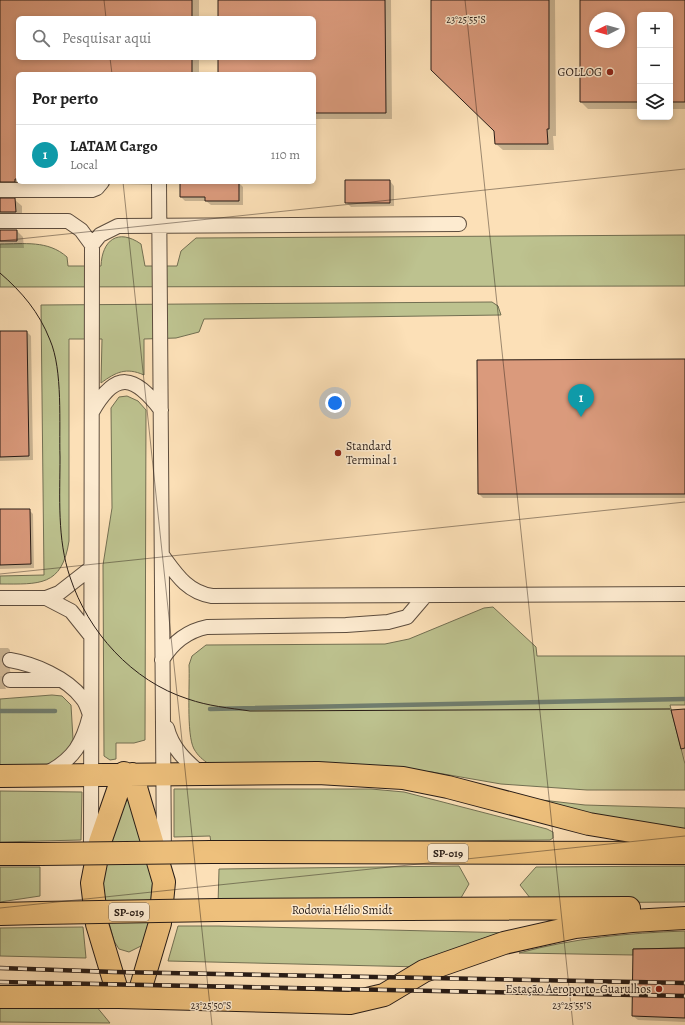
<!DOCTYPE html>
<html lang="pt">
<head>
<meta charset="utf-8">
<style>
  :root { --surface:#fff; --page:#f6f6f6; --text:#222; --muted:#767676; --line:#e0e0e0; --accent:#db2777 }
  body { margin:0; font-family:Alegreya,serif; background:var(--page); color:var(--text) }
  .controls { position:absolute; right:12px; top:12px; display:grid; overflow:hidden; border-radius:6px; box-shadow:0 2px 6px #0003 }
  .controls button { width:36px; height:36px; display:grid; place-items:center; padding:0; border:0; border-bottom:1px solid var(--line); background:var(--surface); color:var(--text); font:20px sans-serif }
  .compass { position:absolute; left:589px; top:12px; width:36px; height:36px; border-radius:50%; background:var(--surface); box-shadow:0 2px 6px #0003; rotate:264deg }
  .you { position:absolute; left:335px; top:403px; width:14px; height:14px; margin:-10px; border:3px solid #fff; border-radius:50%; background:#1a73e8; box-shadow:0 0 0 6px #1a73e833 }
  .badge { display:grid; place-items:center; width:26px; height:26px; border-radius:50%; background:var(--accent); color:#fff; font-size:13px; font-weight:700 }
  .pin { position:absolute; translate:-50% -33px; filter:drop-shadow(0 1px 2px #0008) }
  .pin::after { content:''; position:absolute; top:21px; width:14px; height:12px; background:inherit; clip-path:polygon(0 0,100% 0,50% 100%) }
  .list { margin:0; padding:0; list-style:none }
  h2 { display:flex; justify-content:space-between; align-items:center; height:52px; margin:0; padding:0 16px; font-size:17px }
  h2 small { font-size:13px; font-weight:400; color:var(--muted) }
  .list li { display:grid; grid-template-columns:26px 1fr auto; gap:12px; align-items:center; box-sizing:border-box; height:60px; padding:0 16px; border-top:1px solid var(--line) }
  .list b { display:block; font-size:15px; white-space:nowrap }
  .list p { margin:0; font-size:13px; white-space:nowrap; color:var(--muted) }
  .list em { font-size:13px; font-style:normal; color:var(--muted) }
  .icon { flex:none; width:22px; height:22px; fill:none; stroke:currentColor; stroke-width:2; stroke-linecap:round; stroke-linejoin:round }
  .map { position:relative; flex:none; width:685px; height:1025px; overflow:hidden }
  .search { position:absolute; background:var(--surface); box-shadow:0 2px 6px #0003; left:16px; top:16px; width:300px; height:44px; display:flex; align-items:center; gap:10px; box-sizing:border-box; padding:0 14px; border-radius:6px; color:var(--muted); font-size:15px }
  .panel { position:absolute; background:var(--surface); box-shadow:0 2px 6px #0003; left:16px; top:72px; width:300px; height:112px; border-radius:6px }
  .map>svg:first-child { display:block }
</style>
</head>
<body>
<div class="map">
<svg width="685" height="1025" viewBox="0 0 685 1025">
  <rect width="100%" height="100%" fill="#fce0b7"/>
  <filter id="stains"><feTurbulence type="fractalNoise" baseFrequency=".005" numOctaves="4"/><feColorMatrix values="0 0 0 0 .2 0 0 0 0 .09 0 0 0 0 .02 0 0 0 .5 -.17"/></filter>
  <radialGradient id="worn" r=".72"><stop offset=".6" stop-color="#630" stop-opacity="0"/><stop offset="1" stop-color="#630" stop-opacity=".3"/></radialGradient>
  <path fill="#bdc28f" stroke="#726f52" d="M685,235V286L0,287V244C24,244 48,240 67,257L68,266H101C102,240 118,228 141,244L145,266H177L181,251L196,238Z
    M492,302L498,306L501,315L204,319L199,332L176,338L144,339V375C126,367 116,372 101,383L102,339H69V541C62,587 39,584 0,584V576L44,575L41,305Z
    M127,396L138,401L146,410L145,740L134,743H116V759L110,760L104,756L103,565L112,508L111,408L119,397Z
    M493,607L536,647L537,656H685V705H670L685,764V790H587L501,784L432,772L368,766L209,764C203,760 198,756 194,749C186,734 190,684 189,665L192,656L206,645L385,644L409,639L484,608Z
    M52,695L62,696L71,705L73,739L68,750L50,765L0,769V699Z
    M174,789H371L404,792L547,829L553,832V838L550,840L211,843L210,836L174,837Z
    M0,791L82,792L81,840L0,842Z
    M516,797L585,805L685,808V834Z
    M128,799L134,803L153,878L148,935L143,945L129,952L119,949L114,941L105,908L103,881L114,818Z
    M459,866L469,884L458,903L218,905L219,869Z
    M685,866V902L534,903L520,885L536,867Z
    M0,867H40V896L0,902Z
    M178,926H219L515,933L422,967L168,961Z
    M83,927L86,958L0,956V928Z
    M685,931V948L633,949V955L519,953C574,938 628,933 685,931Z
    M96,1006L110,1023L0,1022V1007Z"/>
  <path fill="#0003" fill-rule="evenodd" d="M0,0H199V18H18V58H199V74H18V182H106L0,194Z
    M219,0H391L392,119H314V74H219V58H314V18H219Z
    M432,0H555L556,136H553L554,150H503L496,144L495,131Z
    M581,0H685V109H670V15H640V109H588L581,102ZM595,18H619V42H595Z
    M390,181L394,186V206L351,207L346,202Z
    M114,182H161L158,185L117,184Z
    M181,182L239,183L243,187V205H211L206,201H185L181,197Z
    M0,199L15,200L22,206V219L0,223Z
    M0,230H16L23,237L24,248H0Z
    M0,332H27L31,336L33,460L0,461Z
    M685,360V498H483L479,494Z
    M0,510H29L33,514L34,568L0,569Z
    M0,648H8L10,650V654L6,656L3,661L5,668L11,672L3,682L6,689H0Z
    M685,710V761L672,711Z
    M685,949V1022L638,1020L633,1016Z"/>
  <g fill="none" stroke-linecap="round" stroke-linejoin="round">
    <path stroke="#707d6e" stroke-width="4.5" d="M210,709L684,699
      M0,711H55"/>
  </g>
  <path fill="#da9a7c" stroke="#281c16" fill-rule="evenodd" d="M0,0H192V18H18V58H192V74H18V179H15V182H0Z
    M218,0H385L386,113H314V74H218V58H314V18H218Z
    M431,0H549V129H547L548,144H495L494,131L431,70Z
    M580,0H685V102H670V15H640V102H580ZM595,18H619V42H595Z
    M345,180H390V203H345Z
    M180,182H239V201H205V197H180Z
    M0,198H15L16,212H0Z
    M0,230H17V241H0Z
    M0,331H27L29,456L0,457Z
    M685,359V494H478L477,360Z
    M0,509H30L31,564L0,565Z
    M685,709V748L681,749L671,710Z
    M685,948V1018L632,1016L633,949Z"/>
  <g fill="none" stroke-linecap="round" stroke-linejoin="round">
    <path stroke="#d2b997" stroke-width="14" stroke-dasharray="14 7" stroke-linecap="butt" d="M0,669L10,670"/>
    <defs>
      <path id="minor" d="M159,182L164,860
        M0,190H92L97,188L102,182
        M0,221H68L81,230L92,245
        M92,412C116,370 134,375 161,410
        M162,555C176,574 187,592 212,596L685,594
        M0,598H46L59,593L91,568
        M46,598L71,611L91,636
        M10,660C34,664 67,678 82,698C86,702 88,709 90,715C83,743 74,759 47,773
        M162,660C173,642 187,631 207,627L346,625L388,622L407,617L425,596
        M10,680H60
        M167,728C172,748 185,760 200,773
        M91,852L92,245L100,235L118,226L459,224"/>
      <path id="primary" d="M132,774L164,882L160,923L138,997
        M0,776L318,773L403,778L448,787L589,824L685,840
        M211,852L685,853
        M0,854H40
        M218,910L629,908
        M0,914L40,913
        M0,997H119L350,1003L384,995L424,971L504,943L575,927L632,921L685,918
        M119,997L97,924L92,883L100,842L124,773"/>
    </defs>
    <use href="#minor" stroke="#5d4d3e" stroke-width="16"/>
    <use href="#primary" stroke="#281c16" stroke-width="24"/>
    <use href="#minor" stroke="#fdebd0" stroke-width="14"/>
    <use href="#primary" stroke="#eec07c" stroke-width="22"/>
    <path stroke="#281c16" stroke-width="1" d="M0,273C22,292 39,312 50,340C63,370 59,424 60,457C60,497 57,539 70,577C88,632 132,681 188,699C208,706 229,708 250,711L670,709"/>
    <defs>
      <path id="rail" d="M0,968L115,972L685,983
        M0,982L685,996"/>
    </defs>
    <use href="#rail" stroke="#281c16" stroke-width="4.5"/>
    <use href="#rail" stroke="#fdebd0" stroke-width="3" stroke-dasharray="9" stroke-linecap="butt"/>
    <defs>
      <path id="primary-bridge" d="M40,854L211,852
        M40,913L218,910"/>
    </defs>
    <use href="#primary-bridge" stroke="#281c16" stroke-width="24" stroke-linecap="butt"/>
    <use href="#primary-bridge" stroke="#eec07c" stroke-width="22"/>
  </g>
  <path fill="none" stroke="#281c16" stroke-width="1" stroke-opacity="0.45" d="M104,0L106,18M465,0L573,1025M110,58L112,74M123,182L212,1025M0,241L685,169M0,574L685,502M0,908L685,836"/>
  <g fill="#8f2418" stroke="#fdebd0" stroke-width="1.5">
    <circle cx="610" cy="72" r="4"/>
    <circle cx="338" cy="453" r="4"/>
    <circle cx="659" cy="989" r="4"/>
  </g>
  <g text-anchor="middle" stroke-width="3" stroke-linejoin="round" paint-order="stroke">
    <g fill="#fdebd0" stroke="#685a4e" stroke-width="1">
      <rect x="428" y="844" width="40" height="18" rx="3"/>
      <rect x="109" y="903" width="40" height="18" rx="3"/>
    </g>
    <g font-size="11" font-weight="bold" fill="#281c16">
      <text x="448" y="857">SP-019</text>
      <text x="129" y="916">SP-019</text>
    </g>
    <g font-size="12" fill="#281c16" stroke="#fdebd0" text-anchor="end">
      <text x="602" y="76">GOLLOG</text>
      <text x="346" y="450" text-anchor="start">Standard<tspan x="346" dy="14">Terminal 1</tspan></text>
      <text x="651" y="993">Estação Aeroporto-Guarulhos</text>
    </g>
    <g font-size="12" fill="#281c16" stroke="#fdebd0">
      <text x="342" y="914">Rodovia Hélio Smidt</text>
    </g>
  </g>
  <g font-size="10" text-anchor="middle" fill="#281c16" stroke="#fdebd0" stroke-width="3" stroke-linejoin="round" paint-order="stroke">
    <text x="466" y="23">23°25'55"S</text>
    <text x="211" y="1009">23°25'50"S</text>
    <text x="572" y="1009">23°25'55"S</text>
  </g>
  <rect width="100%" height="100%" filter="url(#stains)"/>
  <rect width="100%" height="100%" fill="url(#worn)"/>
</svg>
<div class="controls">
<button>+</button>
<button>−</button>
<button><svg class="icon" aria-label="layers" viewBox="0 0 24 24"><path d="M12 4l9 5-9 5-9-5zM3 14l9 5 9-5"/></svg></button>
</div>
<svg class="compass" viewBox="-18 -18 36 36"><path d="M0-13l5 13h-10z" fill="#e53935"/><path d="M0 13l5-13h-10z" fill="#767676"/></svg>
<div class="you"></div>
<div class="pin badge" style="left:581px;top:417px;background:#0f9aa8">1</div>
<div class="search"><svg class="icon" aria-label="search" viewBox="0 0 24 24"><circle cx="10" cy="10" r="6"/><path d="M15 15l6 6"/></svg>Pesquisar aqui</div>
<section class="panel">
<h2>Por perto<small></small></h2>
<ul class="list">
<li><span class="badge" style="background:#0f9aa8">1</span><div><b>LATAM Cargo</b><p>Local</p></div><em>110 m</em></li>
</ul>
</section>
</div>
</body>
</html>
